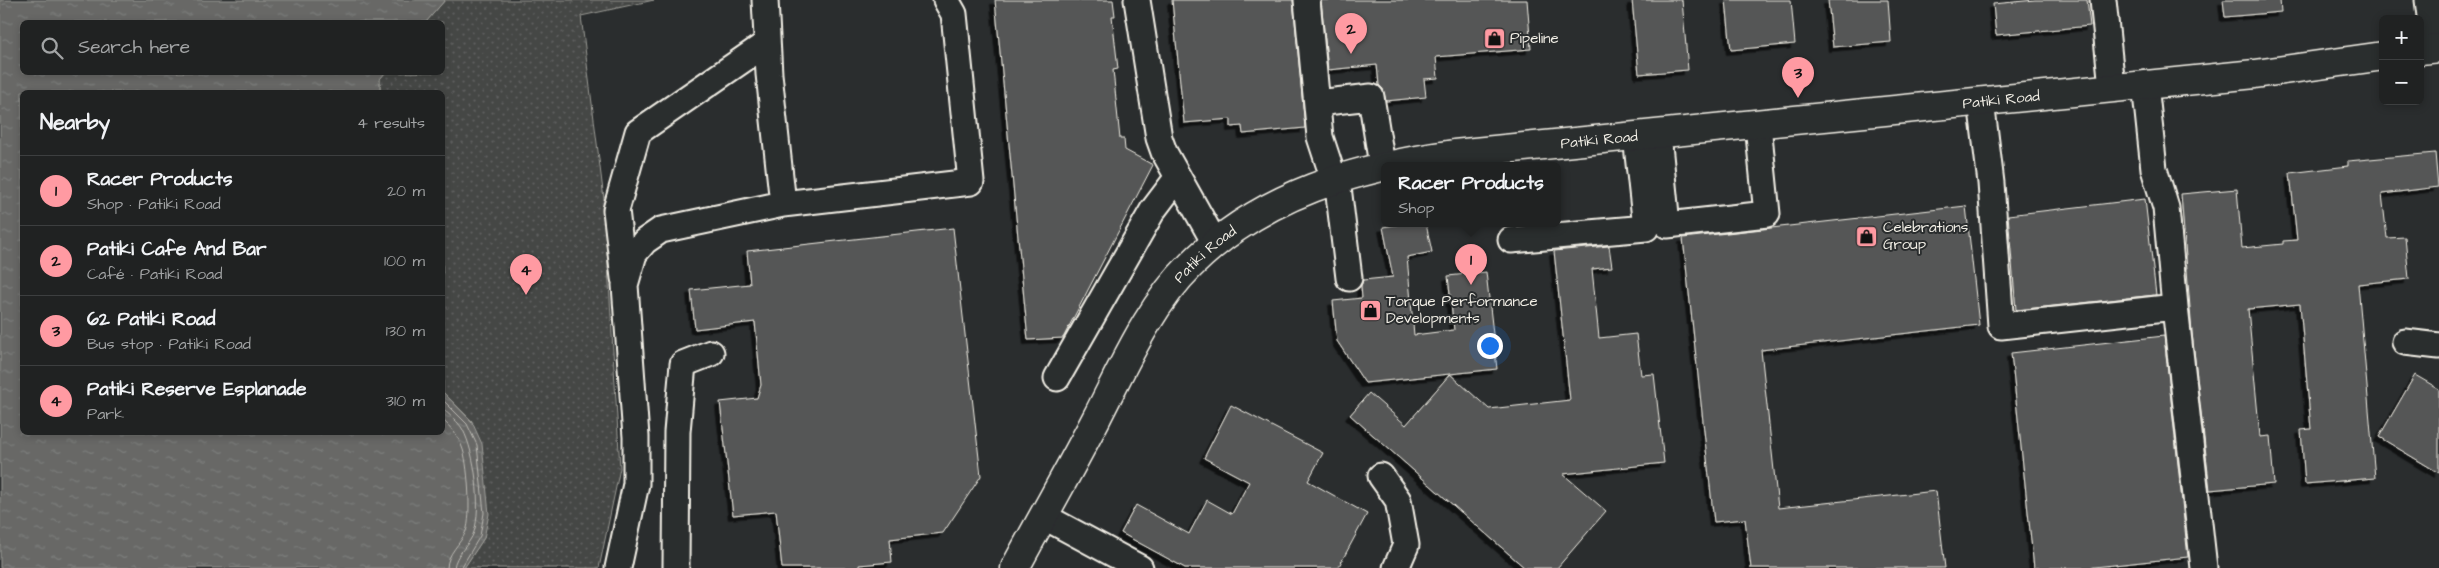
<!DOCTYPE html>
<html lang="en">
<head>
<meta charset="utf-8">
<style>
  :root { --surface:#202222; --page:#282a2a; --text:#f1f3f6; --muted:#a2a4a5; --line:#3d3f40; --accent:#ff9aa2 }
  body { margin:0; font-family:"Architects Daughter",sans-serif; background:var(--page); color:var(--text) }
  .controls { position:absolute; right:15px; top:15px; display:grid; overflow:hidden; border-radius:8px; box-shadow:0 2px 8px #0003 }
  .controls button { width:45px; height:45px; display:grid; place-items:center; padding:0; border:0; border-bottom:1px solid var(--line); background:var(--surface); color:var(--text); font:25px sans-serif }
  .you { position:absolute; left:1489px; top:345px; width:18px; height:18px; margin:-12px; border:4px solid #fff; border-radius:50%; background:#1a73e8; box-shadow:0 0 0 8px #1a73e833 }
  .badge { display:grid; place-items:center; width:32px; height:32px; border-radius:50%; background:var(--accent); color:#111; font-size:16px; font-weight:700 }
  .pin { position:absolute; translate:-50% -41px; filter:drop-shadow(0 1px 2px #0008) }
  .pin::after { content:''; position:absolute; top:26px; width:18px; height:15px; background:inherit; clip-path:polygon(0 0,100% 0,50% 100%) }
  .popup { position:absolute; left:1381px; top:162px; width:180px; height:65px; box-sizing:border-box; display:grid; place-content:center; border-radius:8px; background:var(--surface); filter:drop-shadow(0 1px 4px #0005); font-size:16px; white-space:nowrap; color:var(--muted) }
  .popup b { font-size:19px; color:var(--text) }
  .popup::after { content:''; position:absolute; left:50%; top:100%; margin-left:-10px; border:10px solid transparent; border-top-color:var(--surface) }
  .list { margin:0; padding:0; list-style:none }
  h2 { display:flex; justify-content:space-between; align-items:center; height:65px; margin:0; padding:0 20px; font-size:21px }
  h2 small { font-size:16px; font-weight:400; color:var(--muted) }
  .list li { display:grid; grid-template-columns:32px 1fr auto; gap:15px; align-items:center; box-sizing:border-box; height:70px; padding:0 20px; border-top:1px solid var(--line) }
  .list b { display:block; font-size:19px; white-space:nowrap }
  .list p { margin:0; font-size:16px; white-space:nowrap; color:var(--muted) }
  .list em { font-size:16px; font-style:normal; color:var(--muted) }
  .icon { flex:none; width:28px; height:28px; fill:none; stroke:currentColor; stroke-width:2; stroke-linecap:round; stroke-linejoin:round }
  .map { position:relative; flex:none; width:2439px; height:568px; overflow:hidden }
  .search { position:absolute; background:var(--surface); box-shadow:0 2px 8px #0003; left:20px; top:20px; width:425px; height:55px; display:flex; align-items:center; gap:12px; box-sizing:border-box; padding:0 18px; border-radius:8px; color:var(--muted); font-size:19px }
  .panel { position:absolute; background:var(--surface); box-shadow:0 2px 8px #0003; left:20px; top:90px; width:425px; height:345px; border-radius:8px }
  .map>svg:first-child { display:block }
</style>
</head>
<body>
<div class="map">
<svg width="2439" height="568" viewBox="0 0 2439 568">
  <defs>
    <pattern id="grass-dots" width="8" height="8" patternUnits="userSpaceOnUse" patternTransform="scale(1.25)"><rect width="8" height="8" fill="#444645"/><path d="M2 2h.1M6 6h.1" fill="none" stroke="#606160" stroke-width="1.8" stroke-linecap="round"/></pattern>
    <pattern id="water-ripples" width="26" height="14" patternUnits="userSpaceOnUse" patternTransform="scale(1.25)"><rect width="26" height="14" fill="#676866"/><path d="M2 4q2-2 4 0t4 0M15 11q2-2 4 0t4 0" fill="none" stroke="#7d7e7c"/></pattern>
    <filter id="shadow"><feDropShadow dx="-4.5" dy="4.5" stdDeviation="0" flood-color="#0009"/></filter>
  </defs>
  <rect width="100%" height="100%" fill="#2a2d2e"/>
  <filter id="ink" filterUnits="userSpaceOnUse"><feTurbulence type="fractalNoise" baseFrequency=".02" numOctaves="2"/><feDisplacementMap in="SourceGraphic" scale="10" xChannelSelector="R" yChannelSelector="G"/><feConvolveMatrix kernelMatrix="1 2 1 2 8 2 1 2 1" color-interpolation-filters="sRGB"/></filter>
  <g filter="url(#ink)">
    <path fill="url(#grass-dots)" stroke="#9c9c96" d="M445,0H654L581,16L604,199L620,468L599,568H464L484,538L472,421L443,392L442,92H380V79L385,73L442,72V22H426Z"/>
    <path fill="url(#water-ripples)" stroke="#9f9f9a" d="M0,0H445L426,22H22V72L385,73L380,79V92H22V432H442L443,392L472,422L482,444L489,514L484,538L464,568H0Z"/>
    <g fill="none" stroke-linecap="round" stroke-linejoin="round">
      <path stroke="#bcbab4" stroke-width="1" d="M442,399L467,424L477,445L484,513L480,536L461,568
        M442,408C449,415 459,422 463,430C475,453 482,507 474,532C470,545 455,554 454,568
        M442,419C451,428 458,435 462,447C468,460 472,518 466,531C461,544 447,553 447,568"/>
    </g>
    <path fill="#555756" stroke="#f4f1e8" filter="url(#shadow)" d="M995,0H1113L1115,16H1112L1118,69L1113,70L1120,139H1124L1125,150L1153,165L1063,338L1028,340Z
      M1172,0H1293L1305,128L1243,134L1242,126L1231,127V119L1184,123Z
      M1321,0H1527L1531,49L1436,57L1438,78L1424,79L1426,97L1386,101L1383,89L1379,85L1377,65L1328,70Z
      M1632,0H1682L1688,70L1639,74Z
      M1726,0H1791L1795,44L1731,50Z
      M1828,0H1888L1891,42L1833,47Z
      M2035,0H2087L2090,26L1996,35L1993,4Z
      M2223,0H2280L2281,12L2225,17Z
      M2435,153L2438,187L2382,194L2387,238L2405,237L2409,279L2358,284L2375,478L2305,484L2301,430L2311,429L2300,304L2248,309L2260,437L2270,436L2274,484L2210,490L2192,333L2181,194L2237,189L2242,248L2283,244V241L2297,240L2290,173L2348,166V161Z
      M2145,199L2156,295L2016,310L2008,215Z
      M1966,206L1979,325L1761,350L1778,508L1936,491L1945,568H1751L1745,519L1714,522L1683,238Z
      M1401,224H1426L1432,252L1407,257L1414,335L1454,330L1448,276L1486,272L1497,369L1365,383L1337,341L1333,301L1362,298L1361,286L1363,280L1393,277L1383,227Z
      M953,228L981,476L943,533L890,539L892,562L859,565V568H782L776,511L733,515L720,402L757,398L761,385L755,322L695,329L691,290L750,284L747,251Z
      M1609,246L1612,267L1592,269L1599,338L1636,334L1641,375L1654,374L1664,463L1563,474L1606,511L1557,568H1525L1350,415L1369,393L1406,425L1450,374L1489,409L1570,400L1554,251Z
      M2164,336L2188,557L2086,568H2034L2011,353Z
      M2415,375L2439,389V473L2379,437Z
      M1231,405L1323,453L1308,481L1367,514L1338,568H1185L1121,533L1136,505L1189,534L1207,500L1232,514L1249,482L1204,458Z"/>
    <g fill="none" stroke-linecap="round" stroke-linejoin="round">
      <defs>
        <path id="minor" d="M765,0L769,74L783,204
          M1137,0L1159,138L1164,152L1215,243
          M1307,0L1320,137L1339,195L1349,278
          M2103,0L2112,87
          M2428,0L2434,48
          M1981,101L1991,183L2001,326L2175,307L2166,208L2154,169L2145,84
          M1317,103L1371,97L1382,165
          M1658,135L1667,225L1767,214L1758,125
          M1511,240L1646,228L1636,136
          M624,278L616,210L638,132L767,43
          M2175,307L2204,568
          M2405,342L2439,346
          M1057,378L1153,210L1178,177
          M1381,476L1398,500L1406,545L1396,568
          M1043,516L1140,568
          M618,568L636,484V437L625,285L634,254L645,241L661,230L783,204L971,182L954,14L946,0
          M676,568L677,432L683,364L711,353"/>
        <g id="major">
          <path d="M2420,50L2439,48"/>
          <path id="s1" d="M1015,568C1042,518 1070,469 1096,419C1123,367 1149,306 1191,265C1262,194 1358,167 1454,154L2255,74L2383,56"/>
        </g>
      </defs>
      <use href="#minor" stroke="#f4f1e8" stroke-width="29"/>
      <use href="#major" stroke="#f4f1e8" stroke-width="31"/>
      <use href="#minor" stroke="#2a2d2e" stroke-width="25"/>
      <use href="#major" stroke="#2a2d2e" stroke-width="28"/>
    </g>
  </g>
  <defs>
    <symbol id="shop-square" viewBox="-11 -11 22 22"><rect x="-9" y="-9" width="18" height="18" rx="4" fill="#ff9aa2" stroke="#2a2d2e"/><path d="M-5-2.5h2.3a2.7 3.5 0 0 1 5.4 0H5L5.5 6h-11ZM-1.5-2.5h3a1.5 2.3 0 0 0-3 0Z" fill="#111"/></symbol>
  </defs>
  <g fill-rule="evenodd">
    <use href="#shop-square" x="1482" y="26" width="25" height="25"/>
    <use href="#shop-square" x="1854" y="224" width="25" height="25"/>
    <use href="#shop-square" x="1358" y="298" width="25" height="25"/>
  </g>
  <g text-anchor="middle" stroke-width="4" stroke-linejoin="round" paint-order="stroke">
    <g font-size="15" fill="#f4f1e8" stroke="#2a2d2e" text-anchor="start">
      <text x="1510" y="43">Pipeline</text>
      <text x="1883" y="232">Celebrations<tspan x="1883" dy="17">Group</tspan></text>
      <text x="1386" y="306">Torque Performance<tspan x="1386" dy="17">Developments</tspan></text>
    </g>
    <g font-size="15" fill="#f4f1e8" stroke="#2a2d2e">
      <text dy="5" stroke="none"><textPath href="#s1" startOffset="1192">Patiki Road</textPath></text>
      <text dy="5" stroke="none"><textPath href="#s1" startOffset="788">Patiki Road</textPath></text>
      <text dy="5" stroke="none"><textPath href="#s1" startOffset="369">Patiki Road</textPath></text>
    </g>
  </g>
</svg>
<div class="controls">
<button>+</button>
<button>−</button>
</div>
<div class="you"></div>
<div class="pin badge" style="left:1471px;top:285px">1</div>
<div class="popup"><b>Racer Products</b>Shop</div>
<div class="pin badge" style="left:1351px;top:54px">2</div>
<div class="pin badge" style="left:1798px;top:98px">3</div>
<div class="pin badge" style="left:526px;top:295px">4</div>
<div class="search"><svg class="icon" aria-label="search" viewBox="0 0 24 24"><circle cx="10" cy="10" r="6"/><path d="M15 15l6 6"/></svg>Search here</div>
<section class="panel">
<h2>Nearby<small>4 results</small></h2>
<ul class="list">
<li><span class="badge">1</span><div><b>Racer Products</b><p>Shop · Patiki Road</p></div><em>20 m</em></li>
<li><span class="badge">2</span><div><b>Patiki Cafe And Bar</b><p>Café · Patiki Road</p></div><em>100 m</em></li>
<li><span class="badge">3</span><div><b>62 Patiki Road</b><p>Bus stop · Patiki Road</p></div><em>130 m</em></li>
<li><span class="badge">4</span><div><b>Patiki Reserve Esplanade</b><p>Park</p></div><em>310 m</em></li>
</ul>
</section>
</div>
</body>
</html>
